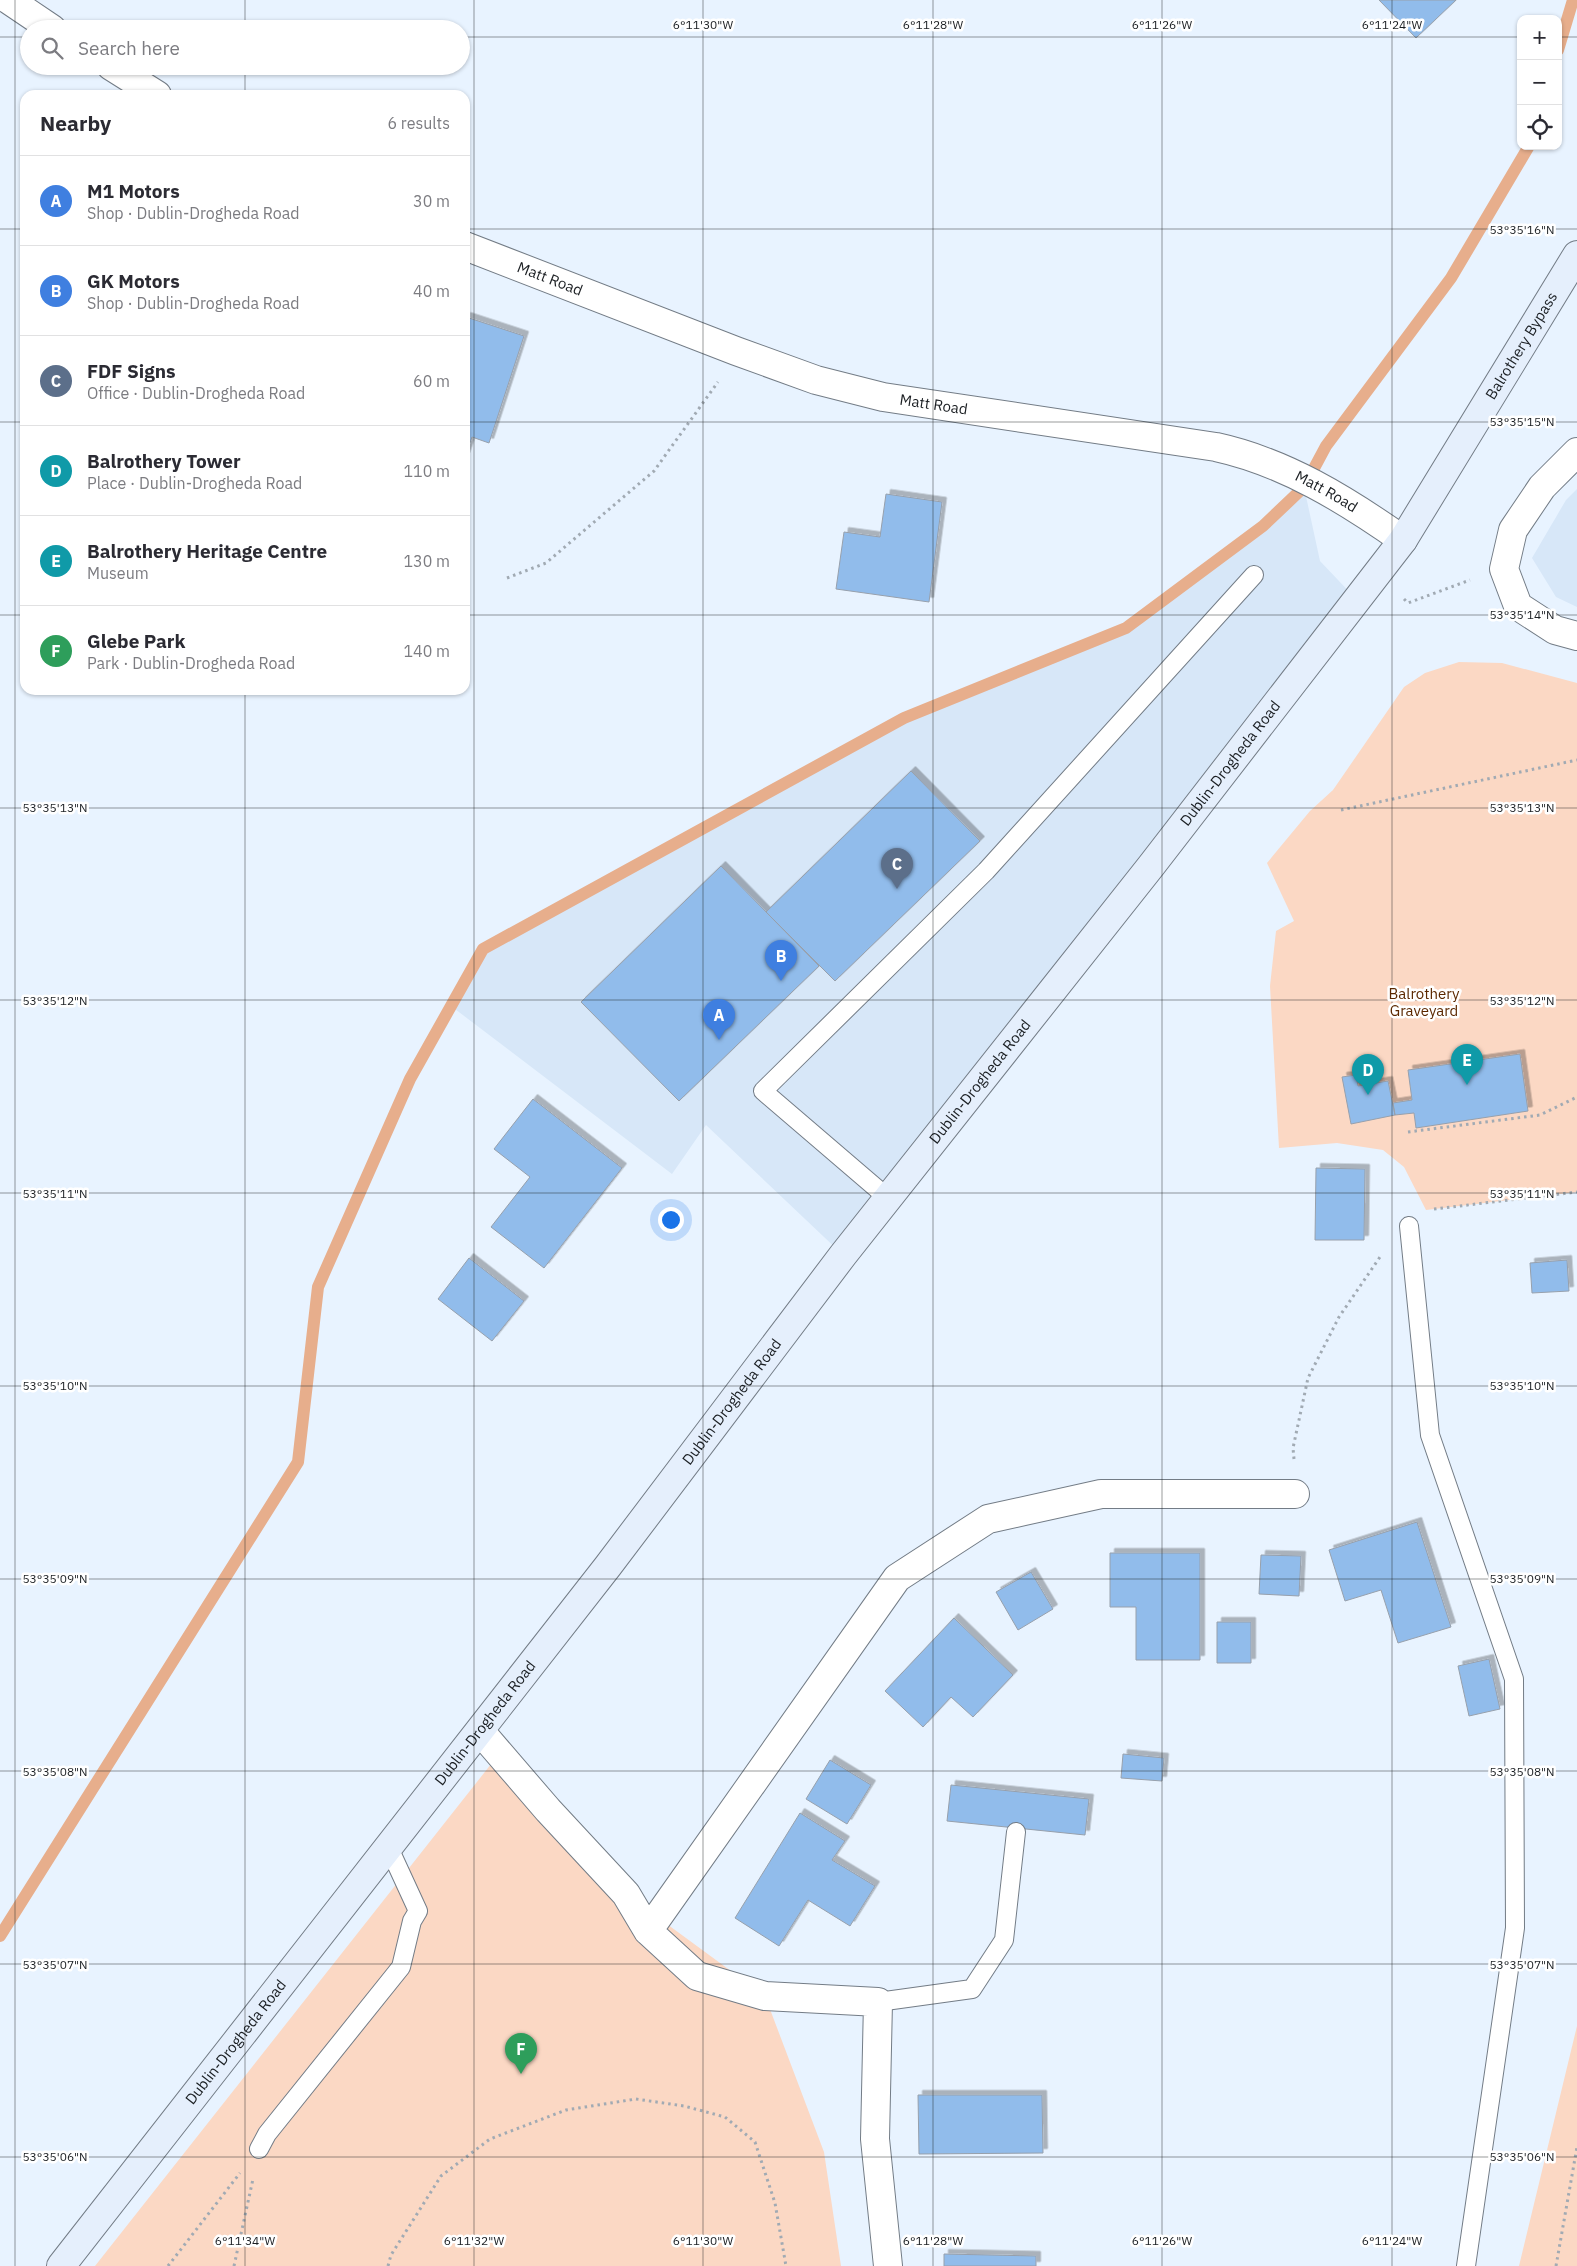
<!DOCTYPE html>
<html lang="en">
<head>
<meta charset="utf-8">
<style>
  :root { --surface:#fff; --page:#f2f2f3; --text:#2b2b33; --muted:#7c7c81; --line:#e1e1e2; --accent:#2563eb }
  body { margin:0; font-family:"IBM Plex Sans",sans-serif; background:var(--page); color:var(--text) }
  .controls { position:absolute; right:15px; top:15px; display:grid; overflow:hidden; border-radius:10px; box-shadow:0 1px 4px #0004 }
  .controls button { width:45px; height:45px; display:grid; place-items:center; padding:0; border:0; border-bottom:1px solid var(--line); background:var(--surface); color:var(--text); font:25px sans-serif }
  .you { position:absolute; left:670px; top:1219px; width:18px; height:18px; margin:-12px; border:4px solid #fff; border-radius:50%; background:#1a73e8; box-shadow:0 0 0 8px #1a73e833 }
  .badge { display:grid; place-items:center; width:32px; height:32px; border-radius:50%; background:var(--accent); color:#fff; font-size:16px; font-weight:700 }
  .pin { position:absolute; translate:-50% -41px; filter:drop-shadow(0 1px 2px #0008) }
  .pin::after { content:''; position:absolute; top:26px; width:18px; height:15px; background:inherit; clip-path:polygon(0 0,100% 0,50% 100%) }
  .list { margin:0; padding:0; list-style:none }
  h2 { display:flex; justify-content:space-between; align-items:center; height:65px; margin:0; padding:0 20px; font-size:21px }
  h2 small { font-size:16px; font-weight:400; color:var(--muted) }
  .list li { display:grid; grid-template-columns:32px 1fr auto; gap:15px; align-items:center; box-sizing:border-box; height:90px; padding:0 20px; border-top:1px solid var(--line) }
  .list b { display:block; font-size:19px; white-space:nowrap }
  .list p { margin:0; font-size:16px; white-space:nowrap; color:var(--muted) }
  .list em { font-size:16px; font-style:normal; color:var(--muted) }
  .icon { flex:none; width:28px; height:28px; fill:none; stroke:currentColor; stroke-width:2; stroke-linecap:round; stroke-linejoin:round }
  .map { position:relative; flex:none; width:1577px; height:2266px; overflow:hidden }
  .search { position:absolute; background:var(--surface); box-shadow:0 1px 4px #0004; left:20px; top:20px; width:450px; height:55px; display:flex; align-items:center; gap:12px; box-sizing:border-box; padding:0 18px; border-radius:28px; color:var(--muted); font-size:19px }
  .panel { position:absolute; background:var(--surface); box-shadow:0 1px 4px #0004; left:20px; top:90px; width:450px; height:605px; border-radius:15px }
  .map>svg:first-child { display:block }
</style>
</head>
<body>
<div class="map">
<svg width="1577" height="2266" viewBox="0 0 1577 2266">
  <defs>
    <filter id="shadow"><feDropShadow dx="4.5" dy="-4.5" stdDeviation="0" flood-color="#0004"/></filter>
  </defs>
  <rect width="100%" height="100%" fill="#e8f3ff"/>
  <path fill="#d7e7f8" d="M1304,487L1320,561L1357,600L843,1255L706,1125L672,1174L451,1006L483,949L904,718L1126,628L1263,526Z
    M1577,489V607L1556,597L1532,558L1566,500Z"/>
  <path fill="#fbd8c4" d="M1459,662L1502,663L1577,683V1192L1426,1210L1404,1167L1383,1150L1337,1143L1279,1148L1270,986L1276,931L1294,921L1267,863L1310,811L1333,790L1404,687L1425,673Z
    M499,1754L626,1894L765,1996L824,2152L841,2266H95Z
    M1577,2026V2266H1519Z"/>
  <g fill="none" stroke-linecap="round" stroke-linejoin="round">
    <path stroke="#e7ae8c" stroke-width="12" d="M1558,50L1573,0
      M0,1936L298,1462L318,1287L410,1079L483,949L904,718L1126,628L1263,526L1304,487L1326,446L1451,278L1529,146"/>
  </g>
  <path fill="#91bceb" stroke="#97a0ac" filter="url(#shadow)" d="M1379,0H1456L1416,38Z
    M466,317L524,336L489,443L472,437L465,457Z
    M886,494L942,502L929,602L836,589L844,532L880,537Z
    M911,771L980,841L835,981L766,912Z
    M721,866L819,966L679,1101L581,1002Z
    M1520,1054L1528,1111L1416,1128L1414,1113L1395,1115L1393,1103L1412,1100L1408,1070Z
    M1356,1075L1358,1086L1388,1081L1395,1115L1351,1124L1342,1077Z
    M533,1099L622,1168L544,1268L491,1227L530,1177L494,1149Z
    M1316,1168L1365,1169L1364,1240H1315Z
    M469,1258L524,1301L492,1341L438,1299Z
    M1567,1260L1569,1291L1532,1293L1530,1263Z
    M1417,1522L1451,1627L1398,1643L1381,1590L1345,1601L1329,1550Z
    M1110,1553H1200V1660H1136V1607H1110Z
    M1261,1555L1301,1556L1299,1596L1259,1594Z
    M1031,1572L1053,1609L1018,1630L996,1592Z
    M954,1618L1013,1675L973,1717L951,1697L923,1727L885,1691Z
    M1217,1622H1251V1663H1217Z
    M1489,1659L1500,1709L1469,1716L1458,1666Z
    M1123,1754L1164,1758L1162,1781L1121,1778Z
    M830,1760L871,1785L847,1824L806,1799Z
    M951,1785L1089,1799L1085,1835L947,1821Z
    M800,1813L845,1841L832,1860L875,1886L850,1926L808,1900L779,1946L735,1918Z
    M918,2095H1042L1043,2153L919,2154Z
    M944,2254L1036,2256V2266H944Z"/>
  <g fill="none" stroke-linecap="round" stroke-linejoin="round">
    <defs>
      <path id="service" d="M889,1199L763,1091L986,871L1254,575
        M1409,1226L1430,1435L1514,1679L1515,1928L1466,2266
        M878,2002L972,1989L1004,1940L1016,1832
        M259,2149L267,2134L401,1967L412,1921L418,1911L389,1848"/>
      <path id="minor" d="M1577,452L1542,487L1513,530L1504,569L1518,606L1555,630L1577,636
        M480,1731L548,1810L626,1894L648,1931L697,1976L765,1996L878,2002L875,2139L888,2266
        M648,1931L897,1578L988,1519L1101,1494H1295"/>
      <g id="tertiary">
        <path d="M9,0L52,29"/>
        <path d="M111,66L157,95"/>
        <path id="s1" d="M465,246L736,351L816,380L883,397L1216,447C1285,462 1346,500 1403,540"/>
      </g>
      <g id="secondary">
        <path id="s2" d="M61,2266L608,1566L843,1255L1151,866L1403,540L1577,255"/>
      </g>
    </defs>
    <use href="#service" stroke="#737c86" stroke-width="20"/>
    <use href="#minor" stroke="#737c86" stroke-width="30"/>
    <use href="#tertiary" stroke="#737c86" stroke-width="30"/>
    <use href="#secondary" stroke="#737c86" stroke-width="30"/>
    <path stroke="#a1aab3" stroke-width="3" stroke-dasharray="2.5 4" stroke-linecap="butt" d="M507,578L546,563L654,471L718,382
      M1404,599L1408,603L1470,580
      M1341,810L1577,760
      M1408,1132L1540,1115L1577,1097
      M1434,1209L1577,1192
      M1294,1459L1293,1448L1308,1378L1339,1317L1380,1257
      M168,2266L240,2173
      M234,2266L253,2179
      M388,2266L391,2255L441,2176L490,2139L566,2110L636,2099L684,2106L725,2117L755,2142L775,2203L786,2266
      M1556,2266L1577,2147"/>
    <use href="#service" stroke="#fff" stroke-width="18"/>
    <use href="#minor" stroke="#fff" stroke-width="28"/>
    <use href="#tertiary" stroke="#fff" stroke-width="28"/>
    <use href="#secondary" stroke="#e5effc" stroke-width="28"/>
  </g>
  <path fill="none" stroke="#1a1e22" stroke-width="1" stroke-opacity="0.45" d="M15,0V2266M245,0V29M474,0V2266M703,0V2266M933,0V2266M1162,0V2266M1392,0V2266M0,37H29M461,37H1521M1558,37H1577M245,66V95M0,229H25M465,229H1577M0,422H25M465,422H1577M0,615H25M465,615H1577M245,690V2266M0,808H1577M0,1000H1577M0,1193H1577M0,1386H1577M0,1579H1577M0,1771H1577M0,1964H1577M0,2157H1577"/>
  <g text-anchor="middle" stroke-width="5" stroke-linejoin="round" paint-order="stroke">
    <g font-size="15" fill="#1a1e22" stroke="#fff">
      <text dy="5" stroke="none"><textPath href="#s1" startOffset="91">Matt Road</textPath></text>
      <text dy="5" stroke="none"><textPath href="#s2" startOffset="2414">Balrothery Bypass</textPath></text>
      <text dy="5" stroke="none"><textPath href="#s1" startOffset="496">Matt Road</textPath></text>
      <text dy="5" stroke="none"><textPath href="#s1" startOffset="901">Matt Road</textPath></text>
      <text dy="5" stroke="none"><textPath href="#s2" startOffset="1904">Dublin-Drogheda Road</textPath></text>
      <text dy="5" stroke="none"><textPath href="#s2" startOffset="1499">Dublin-Drogheda Road</textPath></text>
      <text dy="5" stroke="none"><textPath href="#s2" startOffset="1094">Dublin-Drogheda Road</textPath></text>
      <text dy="5" stroke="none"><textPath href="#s2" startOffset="689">Dublin-Drogheda Road</textPath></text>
      <text dy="5" stroke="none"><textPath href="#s2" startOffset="284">Dublin-Drogheda Road</textPath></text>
    </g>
    <g font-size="15" fill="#5b2800" stroke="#fff">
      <text x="1424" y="999">Balrothery<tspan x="1424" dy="17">Graveyard</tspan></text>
    </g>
  </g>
  <g font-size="12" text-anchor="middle" fill="#1a1e22" stroke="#fff" stroke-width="5" stroke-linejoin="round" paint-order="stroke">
    <text x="703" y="29">6°11'30"W</text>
    <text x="933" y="29">6°11'28"W</text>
    <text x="1162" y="29">6°11'26"W</text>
    <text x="1392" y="29">6°11'24"W</text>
    <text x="1522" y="234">53°35'16"N</text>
    <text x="1522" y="426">53°35'15"N</text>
    <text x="1522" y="619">53°35'14"N</text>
    <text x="55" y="812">53°35'13"N</text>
    <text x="1522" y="812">53°35'13"N</text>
    <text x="55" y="1005">53°35'12"N</text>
    <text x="1522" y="1005">53°35'12"N</text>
    <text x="55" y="1198">53°35'11"N</text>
    <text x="1522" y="1198">53°35'11"N</text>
    <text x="55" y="1390">53°35'10"N</text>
    <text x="1522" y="1390">53°35'10"N</text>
    <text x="55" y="1583">53°35'09"N</text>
    <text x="1522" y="1583">53°35'09"N</text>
    <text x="55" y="1776">53°35'08"N</text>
    <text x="1522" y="1776">53°35'08"N</text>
    <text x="55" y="1969">53°35'07"N</text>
    <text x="1522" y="1969">53°35'07"N</text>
    <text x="55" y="2161">53°35'06"N</text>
    <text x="1522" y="2161">53°35'06"N</text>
    <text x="245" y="2245">6°11'34"W</text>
    <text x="474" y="2245">6°11'32"W</text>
    <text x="703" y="2245">6°11'30"W</text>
    <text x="933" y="2245">6°11'28"W</text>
    <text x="1162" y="2245">6°11'26"W</text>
    <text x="1392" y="2245">6°11'24"W</text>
  </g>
</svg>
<div class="controls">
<button>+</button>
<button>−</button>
<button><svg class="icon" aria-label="locate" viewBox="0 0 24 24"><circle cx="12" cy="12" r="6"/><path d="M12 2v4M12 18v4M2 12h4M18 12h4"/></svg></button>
</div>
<div class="you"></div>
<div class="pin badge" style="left:719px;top:1040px;background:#3f7fe0">A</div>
<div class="pin badge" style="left:781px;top:981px;background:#3f7fe0">B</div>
<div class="pin badge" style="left:897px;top:889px;background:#5c6f8a">C</div>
<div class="pin badge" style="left:1368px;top:1095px;background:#0f9aa8">D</div>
<div class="pin badge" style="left:1467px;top:1085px;background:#0f9aa8">E</div>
<div class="pin badge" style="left:521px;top:2074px;background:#2e9e5b">F</div>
<div class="search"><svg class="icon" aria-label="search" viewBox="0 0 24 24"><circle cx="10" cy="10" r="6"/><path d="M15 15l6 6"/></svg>Search here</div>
<section class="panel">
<h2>Nearby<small>6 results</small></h2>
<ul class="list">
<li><span class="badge" style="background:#3f7fe0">A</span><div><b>M1 Motors</b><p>Shop · Dublin-Drogheda Road</p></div><em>30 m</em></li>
<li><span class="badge" style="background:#3f7fe0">B</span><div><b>GK Motors</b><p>Shop · Dublin-Drogheda Road</p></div><em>40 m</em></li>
<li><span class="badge" style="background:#5c6f8a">C</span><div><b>FDF Signs</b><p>Office · Dublin-Drogheda Road</p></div><em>60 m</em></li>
<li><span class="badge" style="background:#0f9aa8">D</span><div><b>Balrothery Tower</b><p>Place · Dublin-Drogheda Road</p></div><em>110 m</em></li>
<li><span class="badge" style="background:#0f9aa8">E</span><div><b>Balrothery Heritage Centre</b><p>Museum</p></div><em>130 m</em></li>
<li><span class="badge" style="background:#2e9e5b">F</span><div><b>Glebe Park</b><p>Park · Dublin-Drogheda Road</p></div><em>140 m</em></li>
</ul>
</section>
</div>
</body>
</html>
